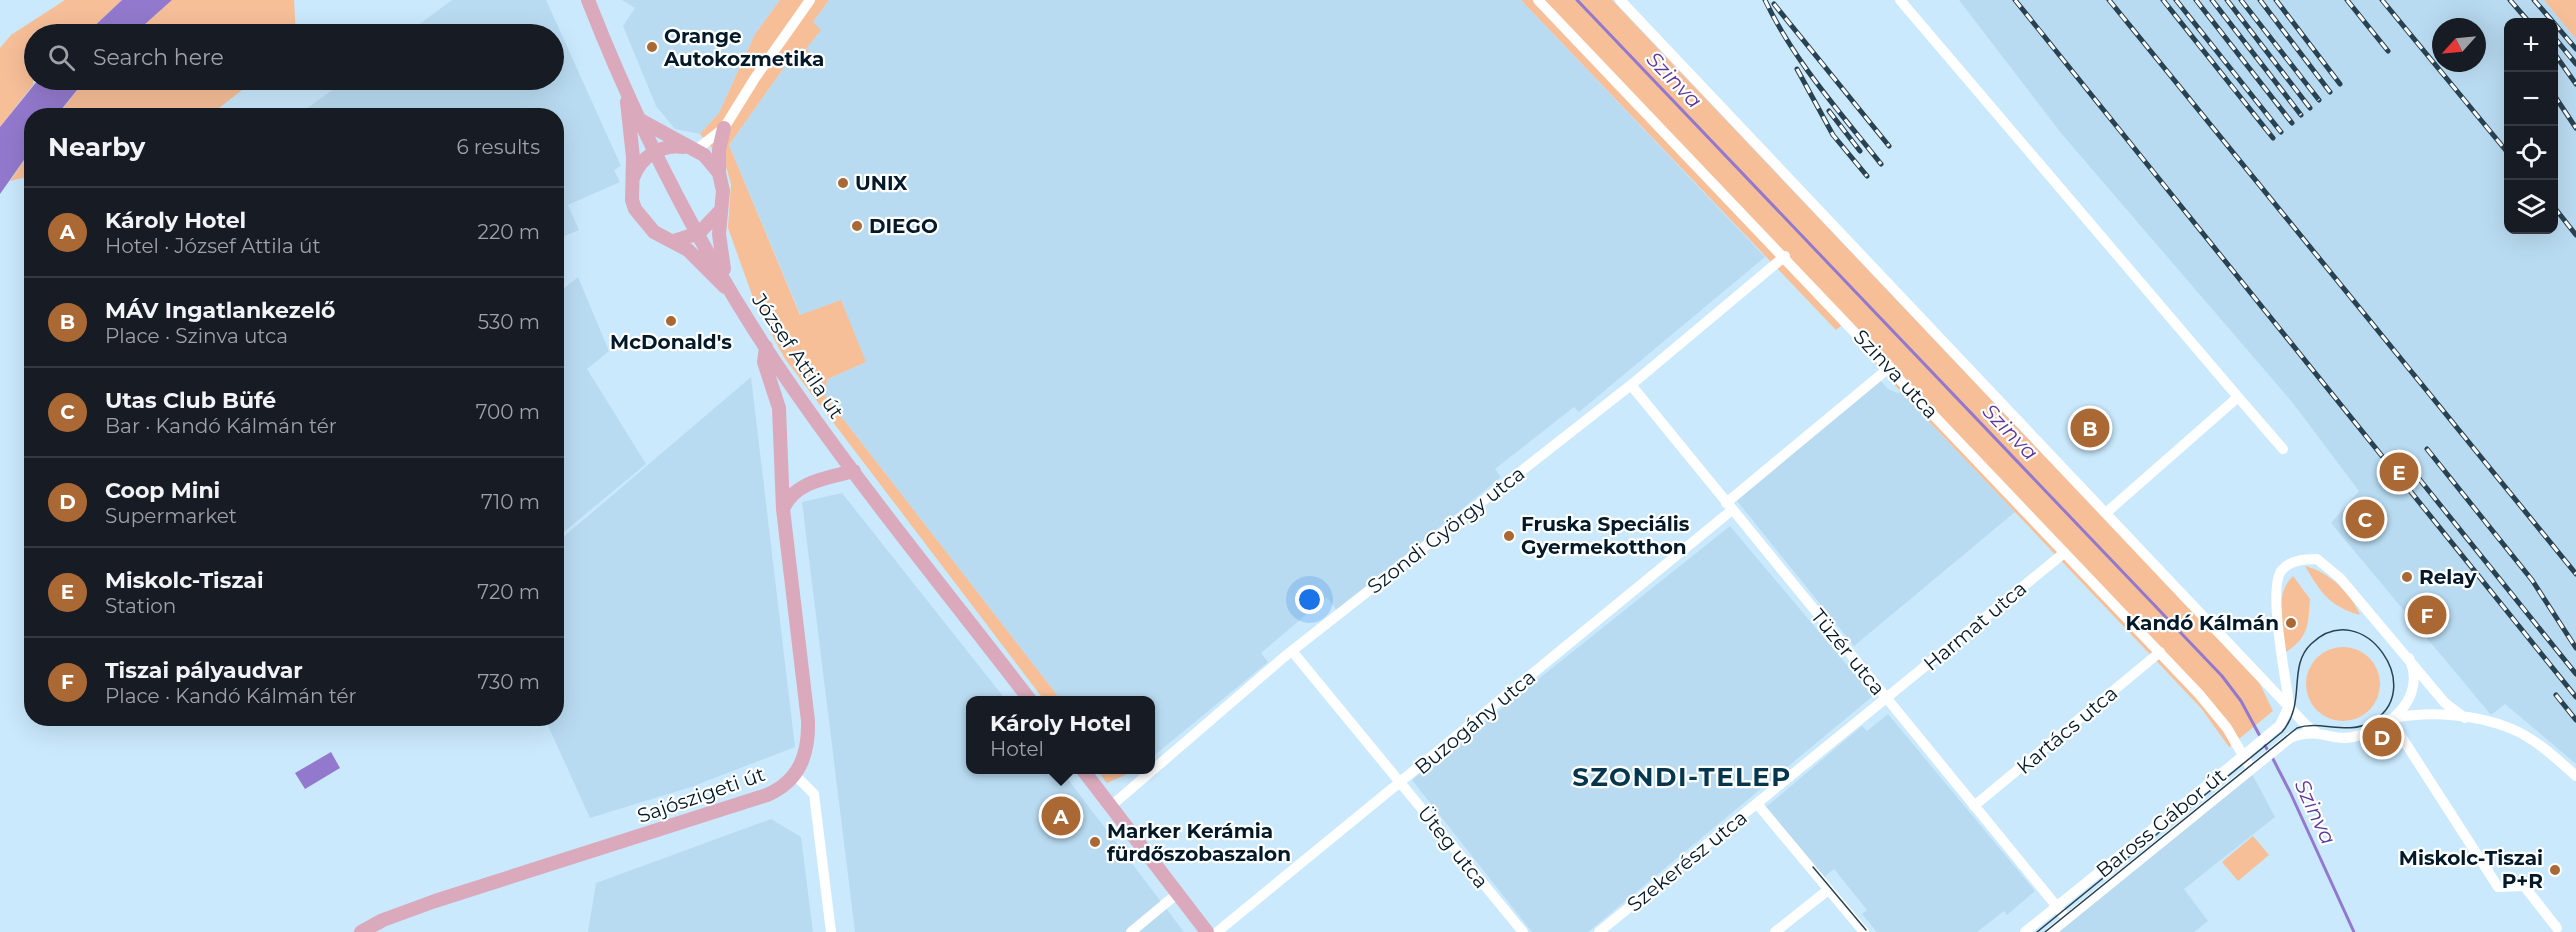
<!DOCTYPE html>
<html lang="en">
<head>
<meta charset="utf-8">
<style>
  :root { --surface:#171b24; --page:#20242c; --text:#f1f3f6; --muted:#9ea1a6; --line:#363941; --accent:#aa6834 }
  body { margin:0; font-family:Montserrat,sans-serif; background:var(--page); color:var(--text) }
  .controls { position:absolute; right:18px; top:18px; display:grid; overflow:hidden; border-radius:12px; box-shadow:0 6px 24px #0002 }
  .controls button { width:54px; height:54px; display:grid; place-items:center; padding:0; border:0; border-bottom:2px solid var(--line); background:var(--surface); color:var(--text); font:30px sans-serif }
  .compass { position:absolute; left:2432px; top:18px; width:54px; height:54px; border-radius:50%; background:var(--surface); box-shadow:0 6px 24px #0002; rotate:243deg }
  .you { position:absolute; left:1310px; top:600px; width:21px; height:21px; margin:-15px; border:4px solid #fff; border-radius:50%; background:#1a73e8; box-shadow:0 0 0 9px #1a73e833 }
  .badge { display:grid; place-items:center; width:39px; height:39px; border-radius:50%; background:var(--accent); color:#fff; font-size:20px; font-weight:700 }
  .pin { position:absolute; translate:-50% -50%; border:3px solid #fff; box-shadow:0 2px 6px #0006 }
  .popup { position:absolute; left:966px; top:696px; width:189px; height:78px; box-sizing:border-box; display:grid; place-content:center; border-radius:12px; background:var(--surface); filter:drop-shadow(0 2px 4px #0005); font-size:20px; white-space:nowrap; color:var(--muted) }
  .popup b { font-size:22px; color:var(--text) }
  .popup::after { content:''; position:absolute; left:50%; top:100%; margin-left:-12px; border:12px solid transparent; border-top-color:var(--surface) }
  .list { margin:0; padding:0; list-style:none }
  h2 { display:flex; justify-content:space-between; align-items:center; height:78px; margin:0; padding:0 24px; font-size:26px }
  h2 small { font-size:20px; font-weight:400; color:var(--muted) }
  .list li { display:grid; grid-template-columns:39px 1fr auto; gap:18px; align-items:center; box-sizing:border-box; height:90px; padding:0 24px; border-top:2px solid var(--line) }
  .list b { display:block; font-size:22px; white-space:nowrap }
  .list p { margin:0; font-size:20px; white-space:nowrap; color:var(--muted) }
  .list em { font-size:20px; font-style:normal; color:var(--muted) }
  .icon { flex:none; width:33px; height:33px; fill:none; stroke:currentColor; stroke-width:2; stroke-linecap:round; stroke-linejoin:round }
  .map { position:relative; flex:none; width:2576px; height:932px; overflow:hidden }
  .search { position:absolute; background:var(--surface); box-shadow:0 6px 24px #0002; left:24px; top:24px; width:540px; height:66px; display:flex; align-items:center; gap:15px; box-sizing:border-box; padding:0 21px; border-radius:33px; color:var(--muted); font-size:22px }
  .panel { position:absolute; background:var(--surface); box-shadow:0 6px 24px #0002; left:24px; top:108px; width:540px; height:618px; border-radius:24px }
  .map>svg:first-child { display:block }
</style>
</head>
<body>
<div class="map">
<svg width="2576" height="932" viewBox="0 0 2576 932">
  <rect width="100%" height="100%" fill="#cae9fd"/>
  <path fill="#b9dbf1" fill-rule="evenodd" d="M452,0H546L621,166L614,170L620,182L568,205L579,230L557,239L556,116L298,115L346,80H554V34H406Z
    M622,0H780L755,34L719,113L700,134L675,129L656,106L623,26L635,8Z
    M829,0H1521L1765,257L1579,412L1574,407L1495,469L1501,477L1337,611L1327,597L1261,653L1268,662L1151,758V700H1061L823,393L828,379L866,362L801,316L729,145L790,59L812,54L806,50L813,22Z
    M1959,0H2544L2576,39V764L2505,704L2491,715L2331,523L2359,491L2292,402L2061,133ZM2508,22H2554V230H2508ZM2441,27H2477V63H2441Z
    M578,277L609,351L587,369L646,464L559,536L556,532L557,294Z
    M751,377L795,747L691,787L590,818L545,719L556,718L557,656L564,610L561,539Z
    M1880,380L1888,389L1898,393L1901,392L2015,512L1854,646L1737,501Z
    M842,493L1006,700H971V770H1061L1184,932H855L802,502Z
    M1730,526L1873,696L1588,932H1532L1412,780Z
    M1888,714L2035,891L2007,915L2004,911L1977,932H1877L1862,914L1867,910L1834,869L1824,877L1766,807L1862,726L1867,731Z
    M2251,772L2275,817L2184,889L2208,921L2194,932H2053Z
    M771,819L801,837L813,932H588L596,883Z"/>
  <path fill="#f7bf98" d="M65,0H122L86,34H34L33,85L0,127V48L11,35Z
    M172,0H294L296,34H134Z
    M780,0H829L813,22L821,30L806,49L812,54L802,68L790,59L729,145L800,315L841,300L866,362L828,379L823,393L1061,700H1044L785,359L756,306L728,228L731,184L725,163L700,134L719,113L755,34Z
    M1521,0H1612L2259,682L2273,711L2229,747L2201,708L1901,392L1842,325L1836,330Z
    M2544,0H2576V39Z
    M85,80H255L210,115L57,116Z
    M31,150V176L10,181Z
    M2305,566C2328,571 2351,593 2360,615C2329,606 2321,593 2305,566Z
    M2293,576L2310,599C2308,625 2309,637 2286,652C2282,627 2274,594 2293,576Z
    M2306 684a37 37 0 1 1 74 0a37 37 0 1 1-74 0Z
    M1097,770H1114L1117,773L1134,771L1107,783Z
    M2253,836L2269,855L2238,881L2222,862Z"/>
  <path fill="#9379cd" d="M122,0H172L134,34H86Z
    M38,80H85L57,115L32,116L31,150L0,194V127Z
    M331,752L340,768L305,789L295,773Z"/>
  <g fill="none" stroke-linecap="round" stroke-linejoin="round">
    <path stroke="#9379cd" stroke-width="3" d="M1577,0L2222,676L2241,701L2268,751
      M2272,757L2290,792L2354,932"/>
    <path stroke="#fff" stroke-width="10" d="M1538,0L2199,694L2227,728L2251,769
      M1620,0L2306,725L2316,732
      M1900,0L2238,397L2107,512
      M696,150L724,128L755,78L810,0
      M1631,385L2067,919
      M2238,397L2283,449
      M1726,503L1890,367
      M1292,651L1523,932
      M2289,704C2286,679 2267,586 2282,570C2290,560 2305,559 2317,559L2340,578L2445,703L2465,718
      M2393,718C2430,711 2477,714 2512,729C2536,739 2557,759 2576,776
      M2390,719L2498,887L2524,886L2557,928
      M795,775L814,794L831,932
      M1758,805L1864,932
      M1111,806L1284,657L1631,385L1785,256
      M1974,806L2160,652
      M1131,932L1178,893
      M1217,932L1732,510
      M1599,932L2064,553
      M1775,932L1828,890
      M2025,932L2243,756L2280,725L2289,706
      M2051,932L2290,738C2320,726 2331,742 2353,737C2390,729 2427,698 2409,658"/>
    <path stroke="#daaabc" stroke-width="14" d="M588,0C637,125 699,247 773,359C852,477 944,588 1030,700
      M627,102L633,157L632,200L635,209L654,232L688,250L725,287
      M640,120L704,155L719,173L723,191L719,234L724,269
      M719,173V150L724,128
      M633,178C641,156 661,144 684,147
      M674,241L699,233L720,211
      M783,509C795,481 828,478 854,471
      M1083,770L1207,932
      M361,932L383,920L435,901L767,795C799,781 809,755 808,721L783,509L779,408L764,362L766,347"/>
    <path stroke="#294252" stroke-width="1.5" d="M1813,867L1866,930
      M2037,932L2282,732C2307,703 2287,667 2311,644C2363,593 2431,693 2369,723C2346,735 2320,720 2297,728L2045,932"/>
    <defs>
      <path id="rail" d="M1765,0C1794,61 1839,111 1881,164
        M2015,0L2576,697
        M2109,0L2576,574
        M2163,0L2273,138
        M2176,0L2281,132
        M2196,0L2292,123
        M2212,0L2301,115
        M2227,0L2310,108
        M2241,0L2319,100
        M2260,0L2330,92
        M2276,0L2340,84
        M2347,0L2388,51
        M2382,0L2508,153
        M2510,0L2529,22
        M2534,0L2553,22
        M1774,4L1889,146
        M2554,23L2576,49
        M2554,37L2576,64
        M2554,53L2576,84
        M1797,69L1833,135L1867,176
        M2554,95L2576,128
        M1829,111L1860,151
        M2554,207L2576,235
        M2427,449L2532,580L2576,648
        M2408,465L2576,674
        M2556,695L2576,720"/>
    </defs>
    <use href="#rail" stroke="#294252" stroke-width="5"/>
    <use href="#rail" stroke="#fff" stroke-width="3" stroke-dasharray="9" stroke-linecap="butt"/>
  </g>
  <g fill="#aa6834" stroke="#fff" stroke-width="2">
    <circle cx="652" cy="47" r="6"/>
    <circle cx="843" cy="183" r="6"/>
    <circle cx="857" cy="226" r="6"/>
    <circle cx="671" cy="321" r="6"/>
    <circle cx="1509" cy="536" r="6"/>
    <circle cx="2407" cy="577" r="6"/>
    <circle cx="2291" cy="623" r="6"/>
    <circle cx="1095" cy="842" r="6"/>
    <circle cx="2555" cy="870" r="6"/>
  </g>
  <g text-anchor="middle" stroke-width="4.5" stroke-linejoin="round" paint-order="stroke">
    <g font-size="20" font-weight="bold" fill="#011928" stroke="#fff" text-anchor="start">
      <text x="664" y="43">Orange<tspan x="664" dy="23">Autokozmetika</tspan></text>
      <text x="855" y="190">UNIX</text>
      <text x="869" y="233">DIEGO</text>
      <text x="671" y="349" text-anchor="middle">McDonald's</text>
      <text x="1521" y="531">Fruska Speciális<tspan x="1521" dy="23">Gyermekotthon</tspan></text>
      <text x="2419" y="584">Relay</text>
      <text x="2279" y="630" text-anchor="end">Kandó Kálmán</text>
      <text x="1107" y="838">Marker Kerámia<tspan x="1107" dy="23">fürdőszobaszalon</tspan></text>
      <text x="2543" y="865" text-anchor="end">Miskolc-Tiszai<tspan x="2543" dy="23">P+R</tspan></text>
    </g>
    <g font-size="20" fill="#011928" stroke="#fff">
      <text transform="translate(798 356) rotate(56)" y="7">József Attila út</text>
      <text transform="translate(1896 374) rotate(47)" y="7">Szinva utca</text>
      <text transform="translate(1446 530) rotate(-38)" y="7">Szondi György utca</text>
      <text transform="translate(1975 626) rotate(-40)" y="7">Harmat utca</text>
      <text transform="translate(1848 652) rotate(51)" y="7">Tüzér utca</text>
      <text transform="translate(1475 722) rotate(-40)" y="7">Buzogány utca</text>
      <text transform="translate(2067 730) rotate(-40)" y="7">Kartács utca</text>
      <text transform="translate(701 795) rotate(-19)" y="7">Sajószigeti út</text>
      <text transform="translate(2161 823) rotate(-39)" y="7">Baross Gábor út</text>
      <text transform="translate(1453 847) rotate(51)" y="7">Üteg utca</text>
      <text transform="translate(1687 861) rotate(-39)" y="7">Szekerész utca</text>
    </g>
    <g font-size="21" font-style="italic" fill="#5e389c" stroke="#fff">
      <text transform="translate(1674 80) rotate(46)" y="7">Szinva</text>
      <text transform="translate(2010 432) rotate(46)" y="7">Szinva</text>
      <text transform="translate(2315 812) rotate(65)" y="7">Szinva</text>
    </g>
    <g font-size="26" font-weight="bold" letter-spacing="1.5" fill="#06364e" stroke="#fff">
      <text x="1682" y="786">SZONDI-TELEP</text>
    </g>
  </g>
</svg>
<div class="controls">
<button>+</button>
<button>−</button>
<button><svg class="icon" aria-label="locate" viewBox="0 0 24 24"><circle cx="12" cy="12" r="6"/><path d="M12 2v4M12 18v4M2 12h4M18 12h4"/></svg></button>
<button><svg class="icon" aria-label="layers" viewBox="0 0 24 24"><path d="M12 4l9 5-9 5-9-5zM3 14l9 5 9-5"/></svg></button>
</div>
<svg class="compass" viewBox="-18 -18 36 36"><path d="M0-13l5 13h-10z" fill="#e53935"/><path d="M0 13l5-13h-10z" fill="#9ea1a6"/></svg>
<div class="you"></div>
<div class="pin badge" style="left:1061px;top:816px">A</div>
<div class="popup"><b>Károly Hotel</b>Hotel</div>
<div class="pin badge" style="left:2090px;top:428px">B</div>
<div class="pin badge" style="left:2365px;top:519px">C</div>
<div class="pin badge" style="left:2382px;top:737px">D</div>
<div class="pin badge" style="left:2399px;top:472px">E</div>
<div class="pin badge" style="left:2427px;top:615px">F</div>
<div class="search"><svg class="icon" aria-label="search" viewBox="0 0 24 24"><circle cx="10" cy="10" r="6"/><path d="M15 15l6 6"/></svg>Search here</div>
<section class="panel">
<h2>Nearby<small>6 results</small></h2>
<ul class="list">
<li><span class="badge">A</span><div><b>Károly Hotel</b><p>Hotel · József Attila út</p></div><em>220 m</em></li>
<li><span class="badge">B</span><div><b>MÁV Ingatlankezelő</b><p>Place · Szinva utca</p></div><em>530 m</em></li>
<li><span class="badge">C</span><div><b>Utas Club Büfé</b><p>Bar · Kandó Kálmán tér</p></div><em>700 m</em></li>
<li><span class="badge">D</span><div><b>Coop Mini</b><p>Supermarket</p></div><em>710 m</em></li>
<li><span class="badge">E</span><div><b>Miskolc-Tiszai</b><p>Station</p></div><em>720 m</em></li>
<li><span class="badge">F</span><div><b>Tiszai pályaudvar</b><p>Place · Kandó Kálmán tér</p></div><em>730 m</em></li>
</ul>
</section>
</div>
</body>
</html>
